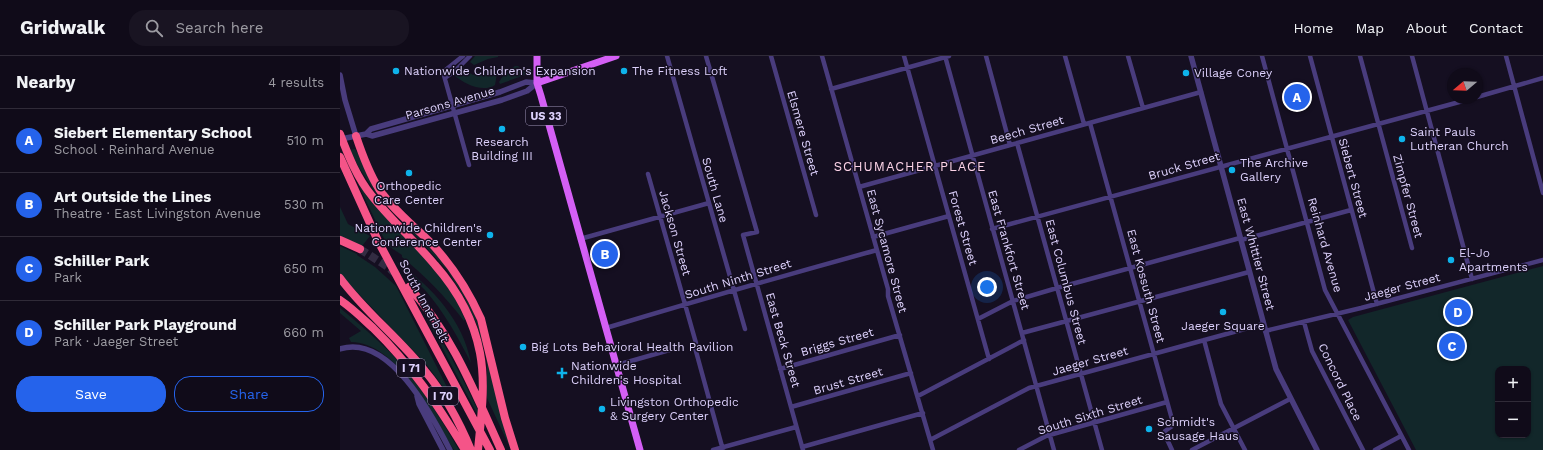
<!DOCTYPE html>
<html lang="en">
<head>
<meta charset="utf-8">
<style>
  :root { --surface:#100b19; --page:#191422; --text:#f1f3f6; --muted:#9c9ba2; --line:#302b38; --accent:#2563eb }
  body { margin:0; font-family:"Work Sans",sans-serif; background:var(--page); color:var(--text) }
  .controls { position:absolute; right:12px; bottom:12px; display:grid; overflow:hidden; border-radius:8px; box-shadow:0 1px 3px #0004 }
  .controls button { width:36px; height:36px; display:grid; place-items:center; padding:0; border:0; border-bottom:1px solid var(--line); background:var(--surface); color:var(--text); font:20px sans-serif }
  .compass { position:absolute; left:1107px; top:12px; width:36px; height:36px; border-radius:50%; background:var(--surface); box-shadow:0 1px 3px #0004; rotate:251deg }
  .you { position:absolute; left:647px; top:231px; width:14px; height:14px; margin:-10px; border:3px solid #fff; border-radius:50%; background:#1a73e8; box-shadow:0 0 0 6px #1a73e833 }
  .badge { display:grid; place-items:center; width:26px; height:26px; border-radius:50%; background:var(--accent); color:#fff; font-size:13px; font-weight:700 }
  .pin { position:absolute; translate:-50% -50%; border:2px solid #fff; box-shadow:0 1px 4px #0006 }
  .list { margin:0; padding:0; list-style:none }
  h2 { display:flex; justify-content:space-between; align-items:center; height:52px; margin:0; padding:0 16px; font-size:17px }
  h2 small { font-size:13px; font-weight:400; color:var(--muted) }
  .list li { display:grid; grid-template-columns:26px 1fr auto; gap:12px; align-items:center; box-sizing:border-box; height:64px; padding:0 16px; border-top:1px solid var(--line) }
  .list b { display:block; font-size:15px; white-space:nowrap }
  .list p { margin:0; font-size:13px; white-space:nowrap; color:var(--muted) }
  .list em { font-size:13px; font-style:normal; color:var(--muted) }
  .actions { display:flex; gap:8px; padding:12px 16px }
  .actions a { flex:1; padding:9px 0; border:1px solid var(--accent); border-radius:16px; text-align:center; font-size:14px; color:var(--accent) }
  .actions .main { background:var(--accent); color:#fff }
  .icon { flex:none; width:22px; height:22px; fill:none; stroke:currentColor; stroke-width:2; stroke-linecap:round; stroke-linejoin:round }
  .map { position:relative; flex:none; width:1203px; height:394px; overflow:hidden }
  header { display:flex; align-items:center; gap:24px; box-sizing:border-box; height:56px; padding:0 20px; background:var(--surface); border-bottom:1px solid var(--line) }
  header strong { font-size:19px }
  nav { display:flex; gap:22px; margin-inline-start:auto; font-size:14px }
  .search { width:280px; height:36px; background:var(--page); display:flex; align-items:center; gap:10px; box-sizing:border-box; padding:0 14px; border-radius:16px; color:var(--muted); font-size:15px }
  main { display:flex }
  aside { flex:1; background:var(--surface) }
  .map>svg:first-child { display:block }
</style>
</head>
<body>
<header>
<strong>Gridwalk</strong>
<div class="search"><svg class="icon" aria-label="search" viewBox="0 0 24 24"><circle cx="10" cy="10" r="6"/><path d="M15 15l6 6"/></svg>Search here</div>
<nav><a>Home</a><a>Map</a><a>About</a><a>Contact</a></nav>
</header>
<main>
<aside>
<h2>Nearby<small>4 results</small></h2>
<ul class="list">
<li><span class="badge">A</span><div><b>Siebert Elementary School</b><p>School · Reinhard Avenue</p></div><em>510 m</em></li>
<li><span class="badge">B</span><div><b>Art Outside the Lines</b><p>Theatre · East Livingston Avenue</p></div><em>530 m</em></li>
<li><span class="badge">C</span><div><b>Schiller Park</b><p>Park</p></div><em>650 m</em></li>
<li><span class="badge">D</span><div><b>Schiller Park Playground</b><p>Park · Jaeger Street</p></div><em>660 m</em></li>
</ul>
<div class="actions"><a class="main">Save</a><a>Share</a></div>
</aside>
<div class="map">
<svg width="1203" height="394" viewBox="0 0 1203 394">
  <rect width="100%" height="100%" fill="#150f21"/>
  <path fill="#12272a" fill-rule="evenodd" d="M135,0H158V1L148,3L134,9L130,6Z
    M175,10H178L185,16V19L160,28L159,26L165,17Z
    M123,12L133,19L149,12L150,13L158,12L155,29C143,37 124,28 114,19Z
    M15,93L58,161L99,201L119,228L134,257L141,276L172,394H171L147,342V309L145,296L137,269L124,241L107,214L35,136L18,110L10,94Z
    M19,127L93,210L114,240L125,263L124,265C105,240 85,220 62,201V199L47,189L18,128Z
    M0,151L8,168L30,180L22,190L0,180Z
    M0,190L17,198V199L35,211L56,230L111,339L110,340L86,308L12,231L0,227Z
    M57,206C92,231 123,264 131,307C118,281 104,256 85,234C77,226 61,214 57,206Z
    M1203,210V394H1076L1008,264L1013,261ZM1158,313H1188V379H1158Z
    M0,252C22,270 44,289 63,310C85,336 102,365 119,394H114C92,359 58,287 11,286L9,282L21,275L0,257Z
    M87,263H88C110,296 127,331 144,367L143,369Z"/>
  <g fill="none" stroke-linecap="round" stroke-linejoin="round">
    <path stroke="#332c42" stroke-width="8" stroke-dasharray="8 4" stroke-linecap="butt" d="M20,193L48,211L56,218"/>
    <path stroke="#493c7d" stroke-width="4.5" d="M123,0L103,16L129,109
      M327,0L405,273
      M366,0L417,176L403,179L463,394
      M431,0L476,159
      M482,0L548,233V240L593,394
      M564,0L649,303
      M605,0L714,394
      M646,0L670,89
      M725,0L744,68
      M788,0L803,52
      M922,0L985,234L1069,394
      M970,0L1037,248
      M1020,0L1072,192
      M1072,0L1132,223
      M1166,0L1203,137
      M105,22L117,13L130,0
      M491,33L609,0
      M1137,41L1203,22
      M750,67L833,367L831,371L825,375V379L832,394
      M677,87L762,394
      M308,118L356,287
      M519,131L861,36
      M652,173L1134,42
      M533,181L609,160
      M240,183L369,147
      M901,184L1011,154
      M638,263L673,245L717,232L900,182
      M964,266L972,295L1023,394
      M266,272C356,245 446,219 537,194
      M925,275L1021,252L1203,204
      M682,277L909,216
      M864,284L881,348L905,394
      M354,288L383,394
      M277,309L333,293
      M440,313L560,279
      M578,340L684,284
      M451,351L571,317
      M590,384L689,332L923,268
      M462,391L583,357
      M373,394L456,371
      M679,394L706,380L827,346
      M852,394L950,343
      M1035,394L1061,380"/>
    <path stroke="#493c7d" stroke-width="5.5" d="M851,0L936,313L977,394
      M0,19L5,44L16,80
      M26,78L31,73L160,36L186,26L197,27
      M6,82L26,78L32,80L162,44L187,35L197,27
      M0,293C49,277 92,359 110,394
      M77,340L79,348L103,394"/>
    <path stroke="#d45ff5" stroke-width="7" d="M197,0V27L201,40L300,394
      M197,27L276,0"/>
    <path stroke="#f55488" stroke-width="8" d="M0,78C8,99 17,122 32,140C51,164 75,185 95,209C117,234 134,265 140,297C146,329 141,362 138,394
      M16,80C22,98 29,117 39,133C53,154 73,169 90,186C112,209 128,234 141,263L165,362L175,394
      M0,101L38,185L150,394
      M0,184L20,193
      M0,222C25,256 59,282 85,315C105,339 119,365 131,394
      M69,231C112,278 135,337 161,394
      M0,244C12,252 22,262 33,272C72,310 97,348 125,394"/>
  </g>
  <g fill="#0eb3eb" stroke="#150f21" stroke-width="1.5">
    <circle cx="56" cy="15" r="4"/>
    <circle cx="284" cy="15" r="4"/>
    <circle cx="846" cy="17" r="4"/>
    <circle cx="162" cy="73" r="4"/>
    <circle cx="1062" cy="83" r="4"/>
    <circle cx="892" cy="114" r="4"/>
    <circle cx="69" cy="117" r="4"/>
    <circle cx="150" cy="179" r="4"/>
    <circle cx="1111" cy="204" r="4"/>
    <circle cx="883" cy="256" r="4"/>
    <circle cx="183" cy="291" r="4"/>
    <path d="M220 311h4v4h4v4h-4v4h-4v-4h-4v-4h4z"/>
    <circle cx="262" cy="353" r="4"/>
    <circle cx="809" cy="373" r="4"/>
  </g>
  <g text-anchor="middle" stroke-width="3" stroke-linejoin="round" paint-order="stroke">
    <g fill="#150f21" stroke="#a197ba" stroke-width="1">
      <rect x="186" y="51" width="40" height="18" rx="3"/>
      <rect x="57" y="303" width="28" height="18" rx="3"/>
      <rect x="88" y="331" width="30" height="18" rx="3"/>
    </g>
    <g font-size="11" font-weight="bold" fill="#ddd1fc">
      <text x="206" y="64">US 33</text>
      <text x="71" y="316">I 71</text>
      <text x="103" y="344">I 70</text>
    </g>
    <g font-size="12" fill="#ddd1fc" stroke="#150f21" text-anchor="start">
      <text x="64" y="19">Nationwide Children's Expansion</text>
      <text x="292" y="19">The Fitness Loft</text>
      <text x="854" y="21">Village Coney</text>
      <text x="1070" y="80">Saint Pauls<tspan x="1070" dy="14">Lutheran Church</tspan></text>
      <text x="162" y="90" text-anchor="middle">Research<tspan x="162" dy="14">Building III</tspan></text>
      <text x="900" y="111">The Archive<tspan x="900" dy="14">Gallery</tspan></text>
      <text x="69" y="134" text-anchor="middle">Orthopedic<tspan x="69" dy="14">Care Center</tspan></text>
      <text x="142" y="176" text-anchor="end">Nationwide Children's<tspan x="142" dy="14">Conference Center</tspan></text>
      <text x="1119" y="201">El-Jo<tspan x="1119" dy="14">Apartments</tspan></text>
      <text x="883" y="274" text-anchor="middle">Jaeger Square</text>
      <text x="191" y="295">Big Lots Behavioral Health Pavilion</text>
      <text x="231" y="314">Nationwide<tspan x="231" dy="14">Children's Hospital</tspan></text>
      <text x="270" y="350">Livingston Orthopedic<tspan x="270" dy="14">&amp; Surgery Center</tspan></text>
      <text x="817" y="370">Schmidt's<tspan x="817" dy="14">Sausage Haus</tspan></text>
    </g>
    <g font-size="12" fill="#ddd1fc" stroke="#150f21">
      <text transform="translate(110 47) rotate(-16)" y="4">Parsons Avenue</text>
      <text transform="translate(687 74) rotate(-16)" y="4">Beech Street</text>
      <text transform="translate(463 77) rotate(74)" y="4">Elsmere Street</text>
      <text transform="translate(844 110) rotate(-16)" y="4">Bruck Street</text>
      <text transform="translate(1013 122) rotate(75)" y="4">Siebert Street</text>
      <text transform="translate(375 134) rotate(74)" y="4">South Lane</text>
      <text transform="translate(1068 140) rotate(75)" y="4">Zimpfer Street</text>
      <text transform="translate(623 172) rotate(74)" y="4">Forest Street</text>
      <text transform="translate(335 177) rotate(74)" y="4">Jackson Street</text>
      <text transform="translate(985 189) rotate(74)" y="4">Reinhard Avenue</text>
      <text transform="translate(669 194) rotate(74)" y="4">East Frankfort Street</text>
      <text transform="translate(547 195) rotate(75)" y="4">East Sycamore Street</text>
      <text transform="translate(916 198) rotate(75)" y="4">East Whittier Street</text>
      <text transform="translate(398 223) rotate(-17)" y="4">South Ninth Street</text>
      <text transform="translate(726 226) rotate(75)" y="4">East Columbus Street</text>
      <text transform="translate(806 230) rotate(75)" y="4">East Kossuth Street</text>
      <text transform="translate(1062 231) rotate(-15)" y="4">Jaeger Street</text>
      <text transform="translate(84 245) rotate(62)" y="4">South Innerbelt</text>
      <text transform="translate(443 284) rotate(74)" y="4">East Beck Street</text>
      <text transform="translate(497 286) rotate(-16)" y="4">Briggs Street</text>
      <text transform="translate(750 305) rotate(-16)" y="4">Jaeger Street</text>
      <text transform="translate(508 325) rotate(-16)" y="4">Brust Street</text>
      <text transform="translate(1000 326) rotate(64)" y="4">Concord Place</text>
      <text transform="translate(750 359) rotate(-17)" y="4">South Sixth Street</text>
    </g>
    <g font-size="13" letter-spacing="1" fill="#fcd3e7" stroke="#150f21">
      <text x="570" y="115">SCHUMACHER PLACE</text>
    </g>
  </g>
</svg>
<div class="controls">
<button>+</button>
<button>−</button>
</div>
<svg class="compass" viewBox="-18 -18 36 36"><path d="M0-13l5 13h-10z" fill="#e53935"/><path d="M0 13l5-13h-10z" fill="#9c9ba2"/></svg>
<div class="you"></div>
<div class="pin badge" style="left:957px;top:41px">A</div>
<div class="pin badge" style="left:265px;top:198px">B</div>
<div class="pin badge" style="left:1112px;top:290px">C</div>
<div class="pin badge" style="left:1118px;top:256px">D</div>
</div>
</main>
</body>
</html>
